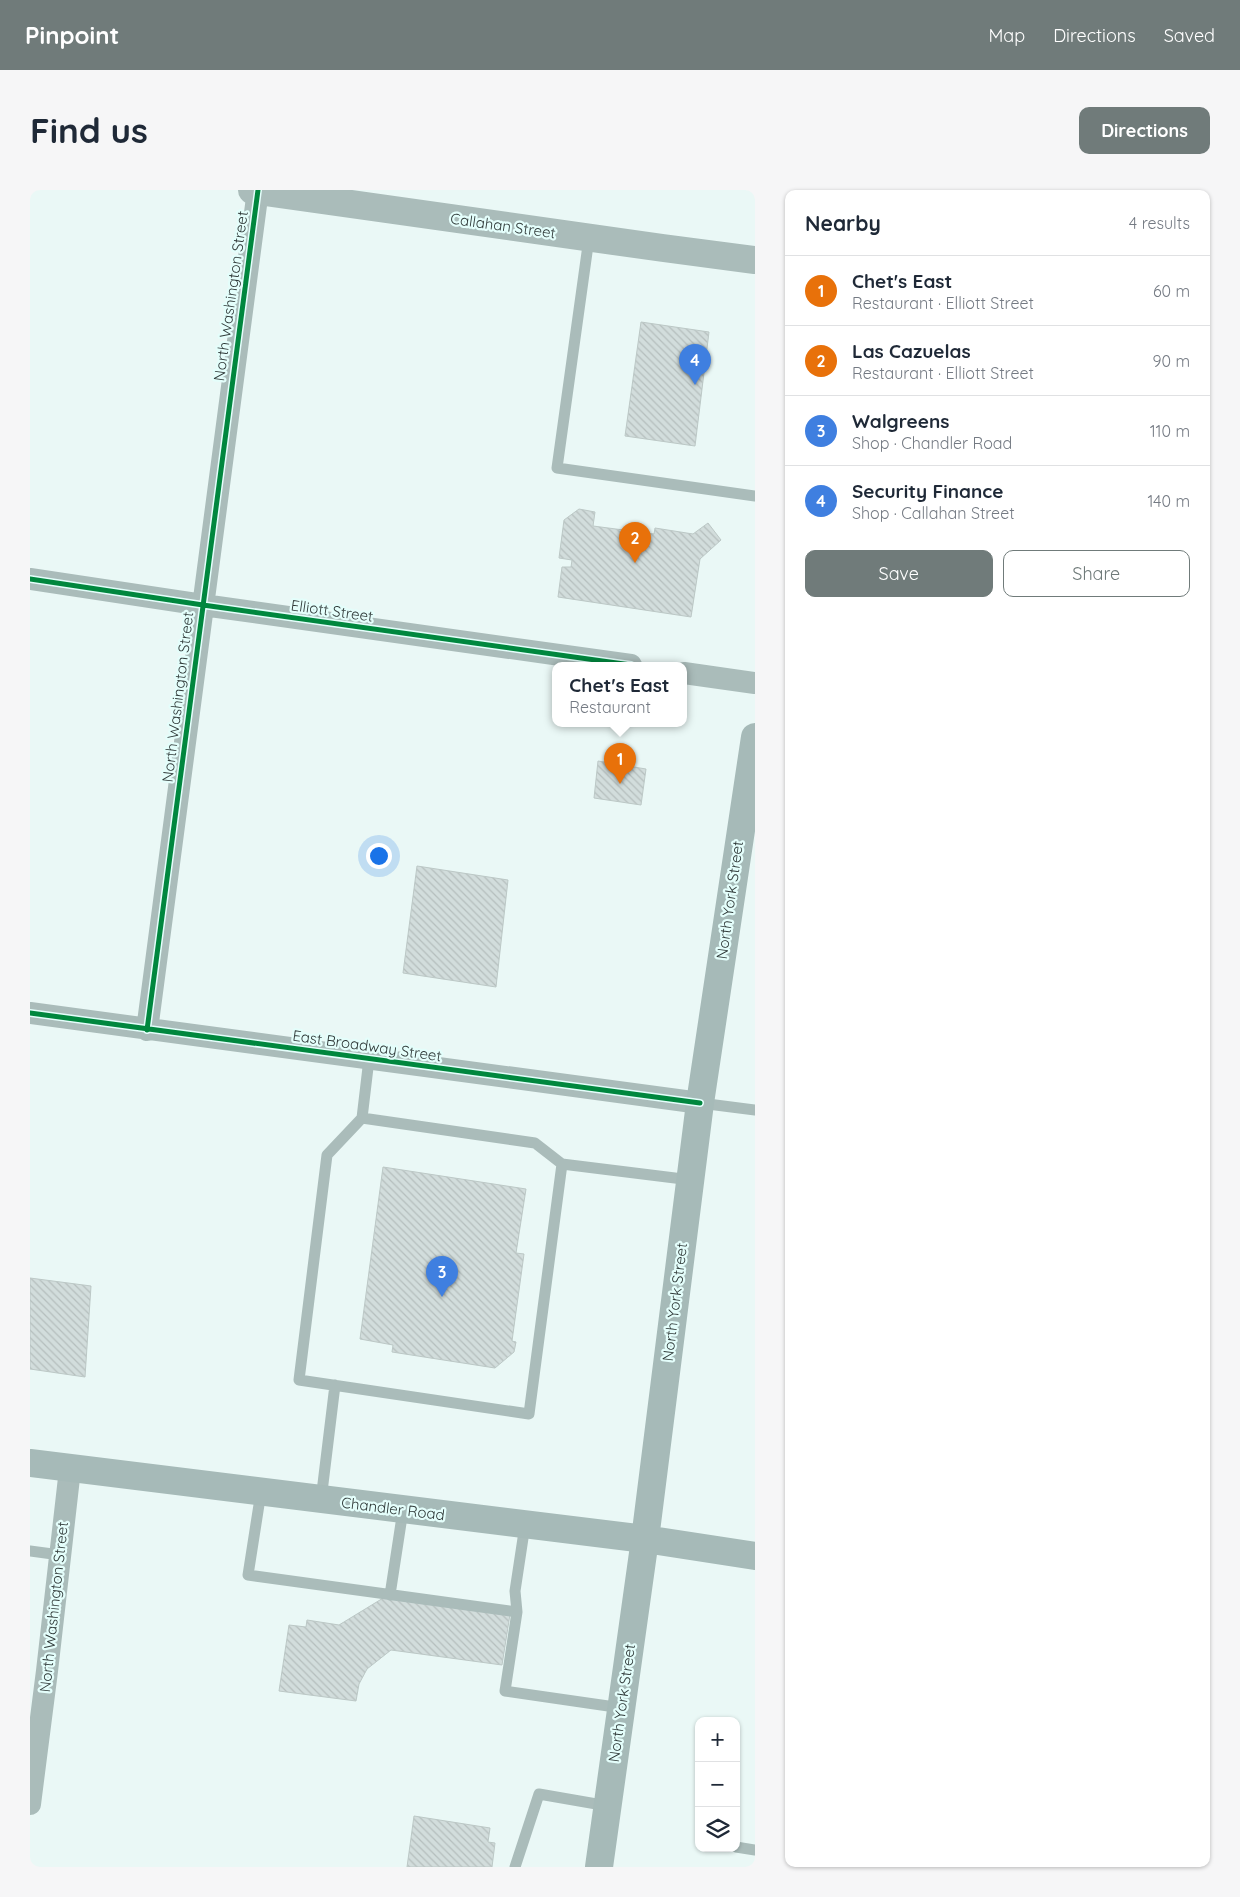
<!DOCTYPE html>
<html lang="en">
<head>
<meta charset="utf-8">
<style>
  :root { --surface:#fff; --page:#f6f6f7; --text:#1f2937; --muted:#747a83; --line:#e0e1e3; --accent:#707b7a }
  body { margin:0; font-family:Quicksand,sans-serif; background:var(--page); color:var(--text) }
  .controls { position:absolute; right:15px; bottom:15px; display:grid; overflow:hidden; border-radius:10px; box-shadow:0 1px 4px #0004 }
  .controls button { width:45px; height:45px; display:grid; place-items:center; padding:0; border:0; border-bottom:1px solid var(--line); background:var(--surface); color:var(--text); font:25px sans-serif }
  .you { position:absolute; left:348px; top:665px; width:18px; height:18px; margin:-12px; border:4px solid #fff; border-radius:50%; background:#1a73e8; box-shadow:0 0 0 8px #1a73e833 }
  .badge { display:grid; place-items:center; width:32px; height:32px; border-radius:50%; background:var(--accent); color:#fff; font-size:16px; font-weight:700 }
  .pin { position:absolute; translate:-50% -41px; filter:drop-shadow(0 1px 2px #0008) }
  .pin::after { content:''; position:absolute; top:26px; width:18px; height:15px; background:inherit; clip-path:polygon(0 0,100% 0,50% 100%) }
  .popup { position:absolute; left:522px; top:472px; width:135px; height:65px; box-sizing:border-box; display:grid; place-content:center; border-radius:10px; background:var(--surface); filter:drop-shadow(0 1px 4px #0005); font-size:16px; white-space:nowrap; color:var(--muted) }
  .popup b { font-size:19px; color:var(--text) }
  .popup::after { content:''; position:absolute; left:50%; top:100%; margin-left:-10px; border:10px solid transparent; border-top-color:var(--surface) }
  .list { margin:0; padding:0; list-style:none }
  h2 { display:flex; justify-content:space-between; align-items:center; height:65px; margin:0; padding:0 20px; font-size:21px }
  h2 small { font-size:16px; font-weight:400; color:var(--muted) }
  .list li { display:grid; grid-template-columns:32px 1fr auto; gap:15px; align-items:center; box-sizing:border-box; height:70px; padding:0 20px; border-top:1px solid var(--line) }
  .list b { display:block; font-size:19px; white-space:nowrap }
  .list p { margin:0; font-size:16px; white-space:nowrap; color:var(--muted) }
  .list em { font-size:16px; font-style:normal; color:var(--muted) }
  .actions { display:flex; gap:10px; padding:15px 20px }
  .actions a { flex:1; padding:11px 0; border:1px solid var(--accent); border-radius:10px; text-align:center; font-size:18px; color:var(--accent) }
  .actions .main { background:var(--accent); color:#fff }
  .icon { flex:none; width:28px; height:28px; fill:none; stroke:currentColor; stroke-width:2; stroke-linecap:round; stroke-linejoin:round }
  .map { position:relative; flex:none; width:725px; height:1677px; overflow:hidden; border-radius:10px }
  header { display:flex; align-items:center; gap:30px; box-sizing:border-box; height:70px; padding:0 25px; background:var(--accent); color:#fff }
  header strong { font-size:24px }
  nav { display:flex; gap:28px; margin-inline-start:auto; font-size:18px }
  .intro { display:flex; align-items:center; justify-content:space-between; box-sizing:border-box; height:120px; padding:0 30px }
  h1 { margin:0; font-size:35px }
  .button { padding:12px 22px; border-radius:10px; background:var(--accent); color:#fff; font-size:18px; font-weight:700 }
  main { display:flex; gap:30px; padding:0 30px }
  aside { flex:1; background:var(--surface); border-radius:10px; box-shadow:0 1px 4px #0004 }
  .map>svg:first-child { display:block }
</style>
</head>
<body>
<header>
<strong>Pinpoint</strong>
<nav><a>Map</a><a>Directions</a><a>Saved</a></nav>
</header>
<div class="intro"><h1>Find us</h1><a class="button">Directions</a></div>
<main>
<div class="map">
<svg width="725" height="1677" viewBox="0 0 725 1677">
  <defs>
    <pattern id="building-back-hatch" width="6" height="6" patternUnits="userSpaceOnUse" patternTransform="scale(1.25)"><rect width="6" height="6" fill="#d2dddc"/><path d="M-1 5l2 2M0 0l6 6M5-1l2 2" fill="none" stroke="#b5bebd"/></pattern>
  </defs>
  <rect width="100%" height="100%" fill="#eaf8f6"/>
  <path fill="url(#building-back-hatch)" stroke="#bcc8c6" d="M611,132L679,142L665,256L595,246Z
    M549,319L565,322L563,336L624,344L625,338L663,344L678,333L691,350L670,369L661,427L528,407L532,377H541L542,370L529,368L534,330Z
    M568,571L616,579L611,615L564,608Z
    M387,676L478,690L466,797L373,783Z
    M353,977L496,999L486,1063L494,1064L482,1151L486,1152L484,1162L465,1178L362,1162L363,1155L330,1149Z
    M0,1088L61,1096L55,1187L0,1179Z
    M363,1402L481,1418L472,1475L361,1460L337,1479L329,1494L326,1511L249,1501L259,1435L276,1437L277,1430L309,1435Z
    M384,1626L460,1638L458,1652L465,1653L462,1677H377Z"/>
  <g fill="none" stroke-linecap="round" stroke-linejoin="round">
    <path stroke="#aabcba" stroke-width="11" d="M559,48L527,278L725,306
      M670,913L725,920
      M332,928L505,953L532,974L499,1224L269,1190L297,965L332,928L339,869
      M532,974L661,990
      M231,1302L218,1385L487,1422L475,1501L592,1518
      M291,1310L305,1195
      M0,1361L30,1365
      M360,1405L373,1320
      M487,1422L485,1401L495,1335
      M706,1657L725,1660
      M485,1677L509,1604L578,1616"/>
    <path stroke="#aabcba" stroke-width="22" d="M0,389L173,415L601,475
      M654,483L725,493
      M0,823L670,913
      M117,840L228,0
      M0,1614L17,1481L40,1279"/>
    <path stroke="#aabcba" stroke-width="28" d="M222,0L633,58L725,70"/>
    <path stroke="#a6bab8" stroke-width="28" d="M0,1273L615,1349L725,1366
      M569,1677L615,1349L670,913L725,547"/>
    <defs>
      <path id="cycleway" d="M0,389L173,415L601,475
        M0,823L670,913
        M117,840L228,0"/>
    </defs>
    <use href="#cycleway" stroke="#e4fefb" stroke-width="8"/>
    <use href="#cycleway" stroke="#00873e" stroke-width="5"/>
  </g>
  <g text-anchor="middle" stroke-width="4.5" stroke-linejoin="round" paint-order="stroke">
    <g font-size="15" fill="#2e3837" stroke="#e4fefb">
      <text transform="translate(473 36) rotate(8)" y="5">Callahan Street</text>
      <text transform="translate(201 106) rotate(-82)" y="5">North Washington Street</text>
      <text transform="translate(302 421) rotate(8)" y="5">Elliott Street</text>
      <text transform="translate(148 507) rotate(-83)" y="5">North Washington Street</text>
      <text transform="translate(700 710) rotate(-82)" y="5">North York Street</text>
      <text transform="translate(337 856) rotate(8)" y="5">East Broadway Street</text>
      <text transform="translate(645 1112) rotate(-83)" y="5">North York Street</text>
      <text transform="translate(363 1319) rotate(7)" y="5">Chandler Road</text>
      <text transform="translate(24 1417) rotate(-84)" y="5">North Washington Street</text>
      <text transform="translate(592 1513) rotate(-82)" y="5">North York Street</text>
    </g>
  </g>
</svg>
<div class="controls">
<button>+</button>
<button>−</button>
<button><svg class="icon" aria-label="layers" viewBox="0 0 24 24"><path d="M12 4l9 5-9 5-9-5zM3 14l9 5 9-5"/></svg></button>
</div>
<div class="you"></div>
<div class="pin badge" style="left:590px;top:594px;background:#e8710a">1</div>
<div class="popup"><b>Chet's East</b>Restaurant</div>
<div class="pin badge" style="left:605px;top:373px;background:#e8710a">2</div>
<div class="pin badge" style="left:412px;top:1107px;background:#3f7fe0">3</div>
<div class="pin badge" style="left:665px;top:195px;background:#3f7fe0">4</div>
</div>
<aside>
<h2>Nearby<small>4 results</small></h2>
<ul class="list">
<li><span class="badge" style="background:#e8710a">1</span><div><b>Chet's East</b><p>Restaurant · Elliott Street</p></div><em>60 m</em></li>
<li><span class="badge" style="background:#e8710a">2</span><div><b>Las Cazuelas</b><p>Restaurant · Elliott Street</p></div><em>90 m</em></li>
<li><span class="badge" style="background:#3f7fe0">3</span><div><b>Walgreens</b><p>Shop · Chandler Road</p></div><em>110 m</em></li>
<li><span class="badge" style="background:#3f7fe0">4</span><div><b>Security Finance</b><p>Shop · Callahan Street</p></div><em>140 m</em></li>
</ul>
<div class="actions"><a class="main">Save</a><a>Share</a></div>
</aside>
</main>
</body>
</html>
